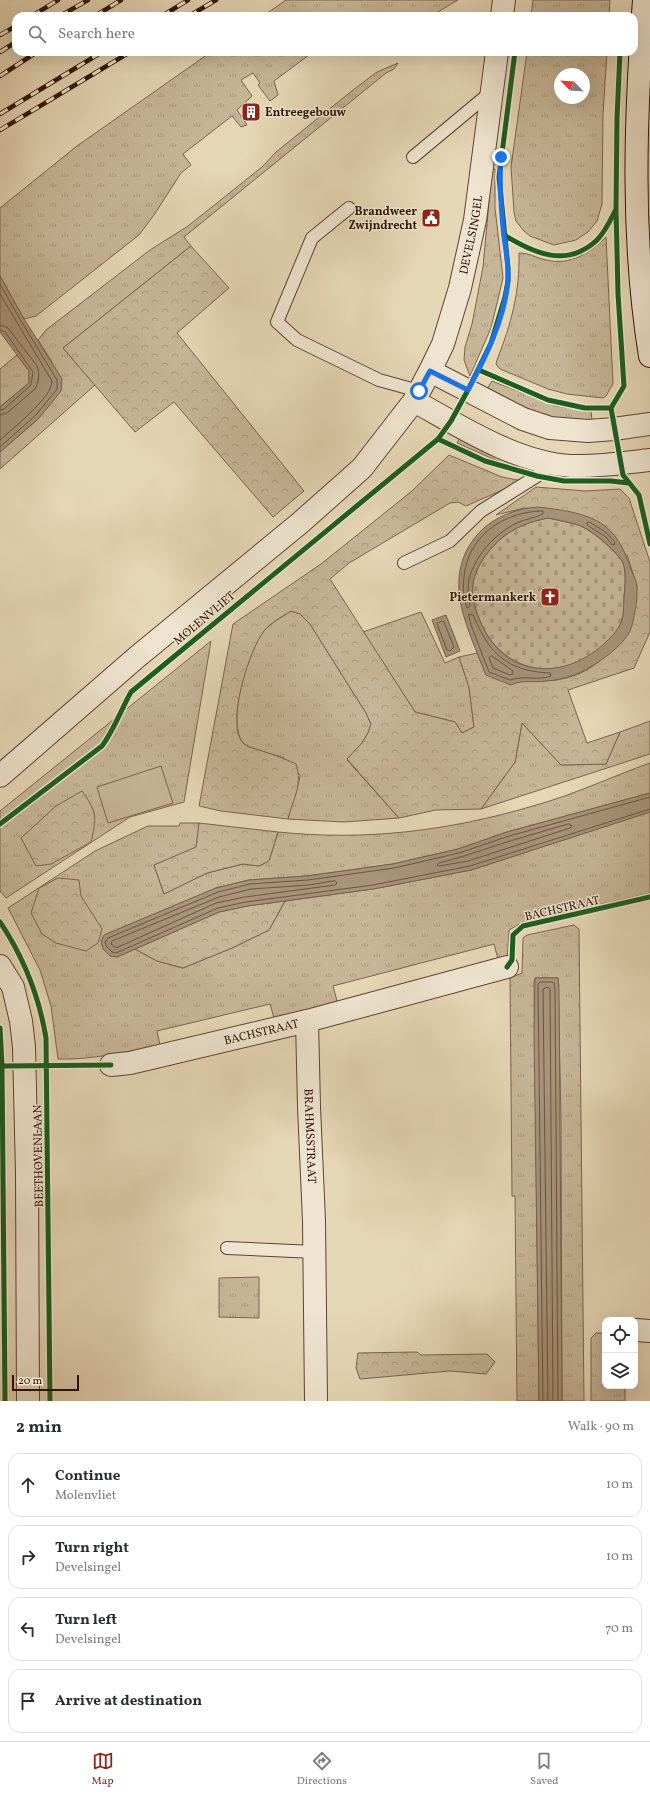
<!DOCTYPE html>
<html lang="en">
<head>
<meta charset="utf-8">
<style>
  :root { --surface:#fff; --page:#f2f2f3; --text:#2b2b33; --muted:#7c7c81; --line:#e1e1e2; --accent:#8f2418 }
  body { margin:0; font-family:Vollkorn,serif; background:var(--page); color:var(--text) }
  .controls { position:absolute; right:12px; bottom:12px; display:grid; overflow:hidden; border-radius:8px; box-shadow:0 4px 16px #0002 }
  .controls button { width:36px; height:36px; display:grid; place-items:center; padding:0; border:0; border-bottom:1px solid var(--line); background:var(--surface); color:var(--text); font:20px sans-serif }
  .compass { position:absolute; left:554px; top:68px; width:36px; height:36px; border-radius:50%; background:var(--surface); box-shadow:0 4px 16px #0002; rotate:295deg }
  .scale { position:absolute; left:12px; bottom:10px; width:67px; box-sizing:border-box; padding-left:4px; border:2px solid #301406; border-top:0; font-size:11px; line-height:14px; white-space:nowrap; color:#301406; -webkit-text-stroke:3px #eee4cf; paint-order:stroke }
  .stop { position:absolute; width:12px; height:12px; margin:-9px; border:3px solid #1a73e8; border-radius:50%; background:#fff }
  .stop.end { background:#1a73e8; border-color:#fff; box-shadow:0 1px 4px #0008 }
  .list { margin:0; padding:0; list-style:none }
  h2 { display:flex; justify-content:space-between; align-items:center; height:52px; margin:0; padding:0 16px; font-size:17px }
  h2 small { font-size:13px; font-weight:400; color:var(--muted) }
  .list li { display:grid; grid-template-columns:26px 1fr auto; gap:12px; align-items:center; box-sizing:border-box; height:64px; margin:0 8px 8px; padding:0 8px; border:1px solid var(--line); border-radius:12px }
  .list b { display:block; font-size:15px; white-space:nowrap }
  .list p { margin:0; font-size:13px; white-space:nowrap; color:var(--muted) }
  .list em { font-size:13px; font-style:normal; color:var(--muted) }
  .icon { flex:none; width:22px; height:22px; fill:none; stroke:currentColor; stroke-width:2; stroke-linecap:round; stroke-linejoin:round }
  .map { position:relative; flex:none; width:650px; height:1401px; overflow:hidden }
  .search { position:absolute; background:var(--surface); box-shadow:0 4px 16px #0002; left:12px; right:12px; top:12px; height:44px; display:flex; align-items:center; gap:10px; box-sizing:border-box; padding:0 14px; border-radius:12px; color:var(--muted); font-size:15px }
  .sheet { height:340px; background:var(--surface) }
  nav { display:flex; justify-content:space-around; align-items:center; box-sizing:border-box; height:56px; border-top:1px solid var(--line); background:var(--surface); font-size:11px; color:var(--muted) }
  nav a { display:grid; justify-items:center; gap:2px }
  nav .on { color:var(--accent) }
  .map>svg:first-child { display:block }
</style>
</head>
<body>
<div class="map">
<svg width="650" height="1401" viewBox="0 0 650 1401">
  <defs>
    <pattern id="grass-tufts" width="24" height="20" patternUnits="userSpaceOnUse"><rect width="24" height="20" fill="#c6b597"/><path d="M3 7l-1-3M5 7V3M7 7l1-3M15 17l-1-3M17 17v-4M19 17l1-3" fill="none" stroke="#aa9b81"/></pattern>
    <pattern id="forest-crowns" width="20" height="18" patternUnits="userSpaceOnUse"><rect width="20" height="18" fill="#c6b597"/><path d="M2 6a3 3 0 1 1 6 0M12 15a3 3 0 1 1 6 0" fill="none" stroke="#aa9b81"/></pattern>
    <pattern id="cemetery-stones" width="16" height="16" patternUnits="userSpaceOnUse"><rect width="16" height="16" fill="#c6b597"/><path d="M2 7V4a2 2 0 0 1 4 0v3zM10 15v-3a2 2 0 0 1 4 0v3z" fill="#aa9b81"/></pattern>
  </defs>
  <rect width="100%" height="100%" fill="#e5d6b5"/>
  <filter id="stains"><feTurbulence type="fractalNoise" baseFrequency=".005" numOctaves="4"/><feColorMatrix values="0 0 0 0 .2 0 0 0 0 .09 0 0 0 0 .02 0 0 0 .5 -.17"/></filter>
  <radialGradient id="worn" r=".72"><stop offset=".6" stop-color="#630" stop-opacity="0"/><stop offset="1" stop-color="#630" stop-opacity=".3"/></radialGradient>
  <path fill="url(#grass-tufts)" stroke="#7b644e" fill-rule="evenodd" d="M286,0H458L431,16H263Z
    M533,0H610L609,16H531Z
    M211,52H313L274,81L278,95L270,101L258,85L260,83L253,73L241,80L252,96L237,110L247,125L241,127L232,116L183,154L191,165L181,173L154,215L139,235L36,316L24,319L0,276V208L77,146Z
    M527,52H607L603,114L602,204L597,221L588,232L576,240L554,245L530,236L524,231L516,221L514,212L511,167ZM560,74H584V98H560Z
    M398,63L394,69L386,73L184,237L191,246L63,348L95,385L0,469V452L39,418L52,362L38,340L46,330L150,250L188,226L217,203L262,167L276,152L353,90L377,72Z
    M492,169H495V208L503,278L491,328L470,376L464,360L465,347L472,324L483,267Z
    M606,237L613,384L606,396L603,398L567,394L548,389L500,369L496,364L497,360C511,324 520,292 519,253C529,253 536,258 546,260C570,266 590,253 606,237Z
    M17,355L29,371V383L0,407V369Z
    M492,381L556,406L591,411L592,420L571,421L557,419L518,405L487,389Z
    M463,433L528,469L500,462L457,443Z
    M291,611L300,614L310,624L366,713L371,724L368,733L362,743L347,760L399,818L344,822L288,819C291,804 298,791 300,775C295,770 289,761 283,758C273,753 249,750 243,743C226,722 248,649 264,631C272,622 282,617 291,611Z
    M421,612L445,663L459,657L469,687L474,727L462,733L455,722L415,712L363,632Z
    M211,641L184,802L130,817L6,898L0,891V811Z
    M650,721V754L481,809L515,762L522,723L561,765L606,764L620,732Z
    M650,763V793L507,832L458,849L393,864L307,876L249,880L216,888L105,935L101,941L117,957L135,949L157,961L183,968L232,948L269,930L285,901L373,889L471,870L650,812V893L523,922L509,930L507,963L498,959L494,944L333,986L337,1001L310,1010L274,1018L270,1004L157,1031L160,1045C126,1052 92,1060 58,1059L51,1006L40,970L8,908L95,851L148,826H179L180,823H199L197,847L154,865L164,894L207,873L243,864L259,866L269,861L278,832C366,841 448,831 533,806C573,795 611,777 650,763Z
    M574,925L579,929L584,1401H562L561,1119L558,978H535L534,983L539,1401H517L515,1196H512L510,978L522,973L523,938L527,935Z
    M259,1277V1318L219,1317V1278Z
    M596,1333H605V1386H625V1401H591V1338Z"/>
  <path fill="url(#forest-crowns)" stroke="#7b644e" d="M191,246L229,288L177,333L304,491L273,517L174,402L135,432L63,348Z
    M449,455L502,477L523,481L466,506L458,502L450,503L349,563L330,579L415,712L455,722L462,733L474,727L469,687L459,657L477,653L486,675C523,681 566,689 598,662C602,658 605,649 608,643C618,624 627,605 637,586L627,555L524,508L496,515L536,487L585,491L620,489L629,498L650,562V632L634,668L568,690L587,743L620,732L606,764L561,765L522,723L515,762L481,809L436,810L399,818L347,759L362,743L368,733L371,724L366,713L310,624L300,614L291,611C282,617 271,622 264,631C250,648 224,727 244,744C247,747 254,748 259,750C271,754 284,758 296,764C303,786 293,798 288,819L221,811L199,806L233,624L321,564L412,491Z
    M82,791C97,812 97,817 91,842L51,864L36,866L21,838L56,806Z
    M199,823L278,832L269,861L259,866L243,864L207,873L164,894L154,865L196,847Z
    M58,878L79,880L81,896L102,929L98,943L86,951L56,943L42,934L31,913L39,888Z
    M285,901L269,930L232,948L183,968L157,961L135,949L219,912L247,906Z
    M417,1352L421,1355L487,1354L495,1362L486,1374L450,1371L360,1379L356,1368L358,1353Z"/>
  <path fill="url(#cemetery-stones)" stroke="#7b644e" d="M548,518C558,520 568,522 578,525C590,529 615,550 622,561C627,570 625,587 624,597C624,610 624,621 616,632C579,683 506,683 480,621C468,593 470,575 489,551C506,531 523,523 548,518Z"/>
  <path fill="#c6b597" stroke="#7b644e" d="M161,766L173,803L108,823L97,787Z"/>
  <path fill="#a7947a" stroke="#77614c" fill-rule="evenodd" d="M0,276L24,319L62,379L61,391L39,418L0,452V407L29,383V371L0,332Z
    M538,507C561,510 586,512 605,526C620,538 626,555 632,572C634,577 637,582 637,587C638,598 634,621 630,631C623,644 611,653 600,661C584,672 566,680 546,681C533,683 524,679 511,685L486,675C477,652 461,617 459,593C455,543 491,510 538,507ZM548,518C558,520 568,522 578,525C590,528 615,550 622,561C627,570 625,587 624,597C623,619 624,624 608,640C566,682 504,680 480,621C468,593 470,575 489,551C505,531 523,523 548,518Z
    M446,615L460,651L446,657L432,620Z
    M650,793V812L471,870L373,889L247,906L219,912L117,957L110,956L103,949L101,941L104,935L216,888L249,880L307,876L393,864L458,849L507,832Z
    M535,978H558L559,989L562,1401H539L534,1031Z"/>
  <g fill="none" stroke-linecap="round" stroke-linejoin="round">
    <path stroke="#6c5440" stroke-width="1" d="M0,284L21,321L57,380V389L36,415L0,447
      M0,294L52,381C52,398 13,428 0,440
      M0,325L8,328L37,366C40,373 39,382 35,389L7,413L0,415
      M0,330L5,332L33,372L31,385L4,409L0,410
      M538,511H543V514C535,518 525,519 517,523C493,534 467,564 468,591C468,596 470,601 470,606L467,608C463,597 463,588 464,577C468,537 500,514 538,511Z
      M589,522C597,526 614,537 615,544L612,545L606,537L587,525V523Z
      M469,614L473,615C489,653 506,671 550,673L551,676C538,681 525,675 510,680L489,672L471,625Z
      M442,621L444,622L454,647L450,651L447,650L437,624Z
      M492,656L513,671V674L510,675L493,668L489,658Z
      M650,797L509,836L459,853L394,868L308,880L250,884L218,892L108,938L105,942L107,947L112,952L116,953L218,908L246,902L373,885L470,866L650,809
      M569,824L572,826L570,828L468,861L439,866L437,865L439,863L461,857L510,841Z
      M335,881L337,883L335,885L245,897L216,903L116,948L111,944L112,941L219,897L251,889L309,885Z
      M543,1401L538,984L540,982H552L554,983L555,989L558,1401
      M548,1401L543,989L548,987L550,989L553,1401"/>
    <defs>
      <path id="service" d="M413,157L491,92
        M349,208L312,238L277,322L297,340L379,380L419,391
        M404,563L450,541L481,511L537,476L552,463
        M227,1248L315,1252"/>
      <g id="minor">
        <path id="s1" d="M307,1021L309,1107L314,1221L316,1401"/>
        <path id="s2" d="M111,1065L130,1063L307,1021L507,967"/>
        <path d="M636,1330L650,1331"/>
      </g>
      <g id="tertiary">
        <path d="M502,16L504,0"/>
        <path d="M430,371L523,419L550,428L588,431L614,429L650,424"/>
        <path d="M414,401C460,426 516,463 571,466C597,467 624,463 650,460"/>
        <path id="s3" d="M0,776L137,657L300,523L362,468L414,401L430,371L443,344L460,288L475,220L497,52"/>
        <path d="M0,966L13,987L21,1021L24,1047L27,1174L28,1401"/>
      </g>
      <path id="secondary" d="M644,0C635,119 631,238 650,356"/>
    </defs>
    <use href="#service" stroke="#5d4432" stroke-width="14"/>
    <use href="#minor" stroke="#5d4432" stroke-width="24"/>
    <use href="#tertiary" stroke="#5d4432" stroke-width="24"/>
    <use href="#secondary" stroke="#301406" stroke-width="24"/>
    <use href="#service" stroke="#eee4cf" stroke-width="12"/>
    <use href="#minor" stroke="#eee4cf" stroke-width="22"/>
    <use href="#tertiary" stroke="#eee4cf" stroke-width="22"/>
    <use href="#secondary" stroke="#eee4cf" stroke-width="22"/>
    <defs>
      <path id="rail" d="M32,16L58,0
        M60,16L88,0
        M95,16L121,0
        M162,16L188,0
        M189,16L216,0
        M0,35L16,26
        M0,52L16,42
        M0,76L37,52
        M0,114L102,52
        M0,130L130,52"/>
    </defs>
    <use href="#rail" stroke="#301406" stroke-width="4.5"/>
    <use href="#rail" stroke="#eee4cf" stroke-width="3" stroke-dasharray="9" stroke-linecap="butt"/>
    <defs>
      <path id="cycleway" d="M620,52L617,118L616,209L618,294L624,386L611,408L623,475L639,495L650,544
        M504,235C535,254 567,268 597,240C605,232 610,221 615,211
        M479,370L548,400L585,408H611
        M438,439L485,461L537,476L564,481H611L628,483
        M0,824L102,746C114,730 121,710 131,692L438,439L451,421L468,390L491,343L505,297L508,281V267L499,177L515,52
        M0,922C24,958 39,996 46,1038L50,1401
        M507,967L512,960L513,935L523,926L650,897
        M0,1028L2,1066L5,1401
        M2,1066L111,1065"/>
    </defs>
    <use href="#cycleway" stroke="#eee4cf" stroke-width="8"/>
    <use href="#cycleway" stroke="#1b5e20" stroke-width="5"/>
  </g>
  <g fill="none" stroke-linecap="round" stroke-linejoin="round">
    <path stroke="#1a73e8" stroke-width="5" d="M419,391L430,371L468,390C486,357 504,320 508,282C509,267 506,251 504,237C501,210 499,184 501,157"/>
  </g>
  <defs>
    <symbol id="building-square" viewBox="-11 -11 22 22"><rect x="-9" y="-9" width="18" height="18" rx="4" fill="#8f2418" stroke="#eee4cf"/><path d="M-4-6H4V6H1V3H-1V6H-4ZM-2.5-4.3h1.7v1.8h-1.7ZM.8-4.3h1.7v1.8H.8ZM-2.5-1h1.7V.8h-1.7ZM.8-1h1.7V.8H.8Z" fill="#fff"/></symbol>
    <symbol id="civic-square" viewBox="-11 -11 22 22"><rect x="-9" y="-9" width="18" height="18" rx="4" fill="#8f2418" stroke="#eee4cf"/><path d="M-.6-6.5H3V-4.5H.6V-3L4-1V1h2V6H-6V1h2V-1L-.6-3ZM-1.2 2.5V6h2.4V2.5Z" fill="#fff"/></symbol>
    <symbol id="church-square" viewBox="-11 -11 22 22"><rect x="-9" y="-9" width="18" height="18" rx="4" fill="#8f2418" stroke="#eee4cf"/><path d="M-1.2-6h2.4v3.5h3.3v2.4h-3.3V6h-2.4V-.1h-3.3v-2.4h3.3Z" fill="#fff"/></symbol>
  </defs>
  <g fill-rule="evenodd">
    <use href="#building-square" x="240" y="101" width="22" height="22"/>
    <use href="#civic-square" x="420" y="207" width="22" height="22"/>
    <use href="#church-square" x="539" y="586" width="22" height="22"/>
  </g>
  <g text-anchor="middle" stroke-width="3" stroke-linejoin="round" paint-order="stroke">
    <g font-size="12" font-weight="bold" fill="#301406" stroke="#eee4cf" text-anchor="end">
      <text x="265" y="116" text-anchor="start">Entreegebouw</text>
      <text x="417" y="215">Brandweer<tspan x="417" dy="14">Zwijndrecht</tspan></text>
      <text x="536" y="601">Pietermankerk</text>
    </g>
    <g font-size="12" fill="#301406" stroke="#eee4cf">
      <text dy="4" stroke="none"><textPath href="#s3" startOffset="737">DEVELSINGEL</textPath></text>
      <text transform="translate(204 618) rotate(-40)" y="4">MOLENVLIET</text>
      <text transform="translate(562 908) rotate(-13)" y="4">BACHSTRAAT</text>
      <text dy="4" stroke="none"><textPath href="#s2" startOffset="154">BACHSTRAAT</textPath></text>
      <text dy="4" stroke="none"><textPath href="#s1" startOffset="115">BRAHMSSTRAAT</textPath></text>
      <text transform="translate(38 1156) rotate(-91)" y="4">BEETHOVENLAAN</text>
    </g>
  </g>
  <rect width="100%" height="100%" filter="url(#stains)"/>
  <rect width="100%" height="100%" fill="url(#worn)"/>
</svg>
<div class="controls">
<button><svg class="icon" aria-label="locate" viewBox="0 0 24 24"><circle cx="12" cy="12" r="6"/><path d="M12 2v4M12 18v4M2 12h4M18 12h4"/></svg></button>
<button><svg class="icon" aria-label="layers" viewBox="0 0 24 24"><path d="M12 4l9 5-9 5-9-5zM3 14l9 5 9-5"/></svg></button>
</div>
<svg class="compass" viewBox="-18 -18 36 36"><path d="M0-13l5 13h-10z" fill="#e53935"/><path d="M0 13l5-13h-10z" fill="#7c7c81"/></svg>
<div class="scale">20 m</div>
<div class="stop" style="left:419px;top:391px"></div>
<div class="stop end" style="left:501px;top:157px"></div>
<div class="search"><svg class="icon" aria-label="search" viewBox="0 0 24 24"><circle cx="10" cy="10" r="6"/><path d="M15 15l6 6"/></svg>Search here</div>
</div>
<section class="sheet">
<h2>2 min<small>Walk · 90 m</small></h2>
<ul class="list">
<li><svg class="icon" aria-label="ahead" viewBox="0 0 24 24"><path d="M12 20V5M6 11l6-6 6 6"/></svg><div><b>Continue</b><p>Molenvliet</p></div><em>10 m</em></li>
<li><svg class="icon" aria-label="right" viewBox="0 0 24 24"><path d="M7 20v-9h11M14 6l5 5-5 5"/></svg><div><b>Turn right</b><p>Develsingel</p></div><em>10 m</em></li>
<li><svg class="icon" aria-label="left" viewBox="0 0 24 24"><path d="M17 20v-9H6M10 6l-5 5 5 5"/></svg><div><b>Turn left</b><p>Develsingel</p></div><em>70 m</em></li>
<li><svg class="icon" aria-label="arrive" viewBox="0 0 24 24"><path d="M6 21V4h12l-3 4 3 4H6"/></svg><div><b>Arrive at destination</b></div></li>
</ul>
</section>
<nav>
<a class="on"><svg class="icon" aria-label="map" viewBox="0 0 24 24"><path d="M3 6l6-2 6 2 6-2v14l-6 2-6-2-6 2zM9 4v14M15 6v14"/></svg>Map</a>
<a><svg class="icon" aria-label="directions" viewBox="0 0 24 24"><path d="M12 3l9 9-9 9-9-9zM9 14v-3h6M13 9l2 2-2 2"/></svg>Directions</a>
<a><svg class="icon" aria-label="saved" viewBox="0 0 24 24"><path d="M7 4h10v16l-5-4-5 4z"/></svg>Saved</a>
</nav>
</body>
</html>
